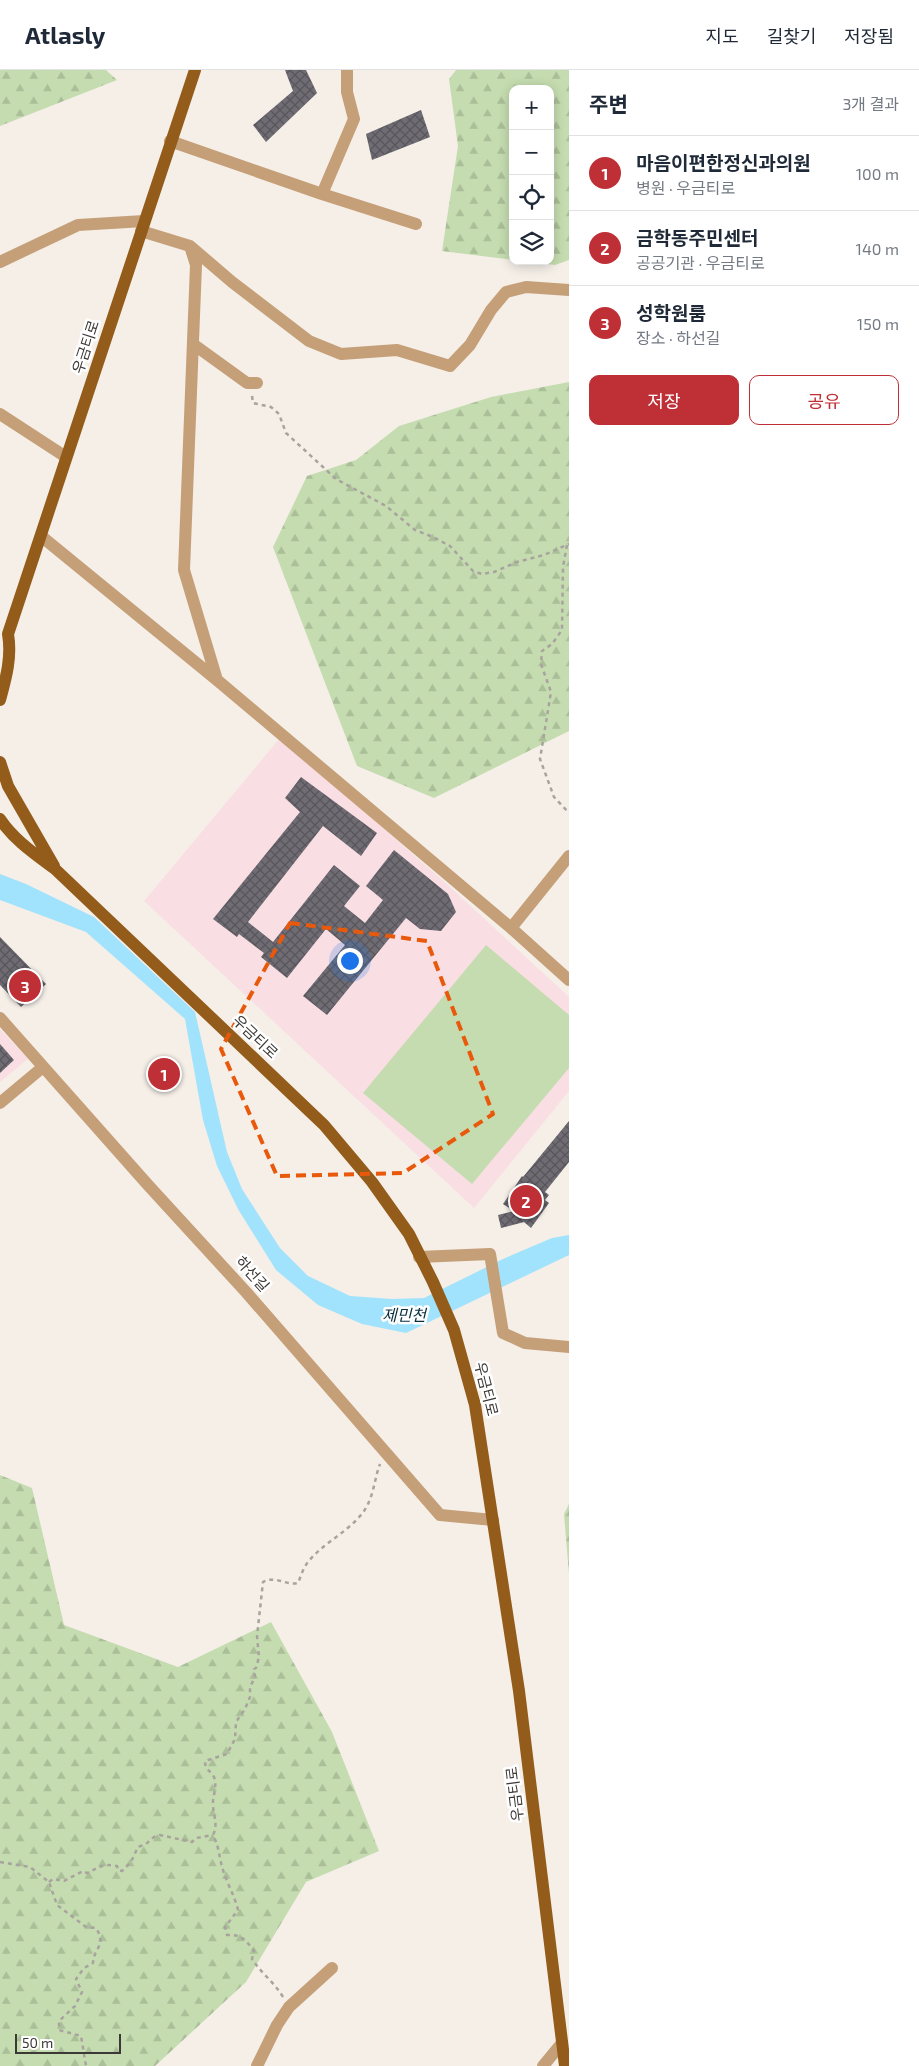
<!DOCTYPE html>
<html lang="ko">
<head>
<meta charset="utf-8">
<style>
  :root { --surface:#fff; --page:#f2f2f3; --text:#1f2937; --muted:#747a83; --line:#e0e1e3; --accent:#bf2f36 }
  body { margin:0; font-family:"Exo 2","Noto Sans KR",sans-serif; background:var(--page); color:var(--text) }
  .controls { position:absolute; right:15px; top:15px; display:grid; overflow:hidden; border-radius:10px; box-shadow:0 2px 12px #0003 }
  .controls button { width:45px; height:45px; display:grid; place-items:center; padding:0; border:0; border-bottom:1px solid var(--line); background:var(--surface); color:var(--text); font:25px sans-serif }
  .scale { position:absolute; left:15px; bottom:12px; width:106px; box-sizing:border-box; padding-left:5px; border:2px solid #3b3835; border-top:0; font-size:14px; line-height:18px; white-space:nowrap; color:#3b3835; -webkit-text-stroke:4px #fff; paint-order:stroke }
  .you { position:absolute; left:349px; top:890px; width:18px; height:18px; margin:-12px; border:4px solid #fff; border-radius:50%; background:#1a73e8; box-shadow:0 0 0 8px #1a73e833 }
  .badge { display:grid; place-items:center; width:32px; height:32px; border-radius:50%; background:var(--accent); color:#fff; font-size:16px; font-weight:700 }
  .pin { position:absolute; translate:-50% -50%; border:2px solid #fff; box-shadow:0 1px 5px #0006 }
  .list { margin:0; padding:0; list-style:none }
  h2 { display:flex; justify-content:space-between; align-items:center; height:65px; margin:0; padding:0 20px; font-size:21px }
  h2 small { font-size:16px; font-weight:400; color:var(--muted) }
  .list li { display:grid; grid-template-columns:32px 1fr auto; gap:15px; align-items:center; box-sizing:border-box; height:75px; padding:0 20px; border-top:1px solid var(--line) }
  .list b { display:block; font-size:19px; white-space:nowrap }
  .list p { margin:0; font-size:16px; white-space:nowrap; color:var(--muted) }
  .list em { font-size:16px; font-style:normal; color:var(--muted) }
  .actions { display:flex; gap:10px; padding:15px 20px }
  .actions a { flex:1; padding:11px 0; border:1px solid var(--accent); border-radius:10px; text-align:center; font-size:18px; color:var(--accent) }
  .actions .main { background:var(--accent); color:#fff }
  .icon { flex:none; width:28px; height:28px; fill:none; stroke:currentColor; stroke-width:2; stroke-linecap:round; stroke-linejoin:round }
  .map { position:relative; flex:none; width:569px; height:1996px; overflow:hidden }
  header { display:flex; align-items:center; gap:30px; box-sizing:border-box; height:70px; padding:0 25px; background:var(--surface); border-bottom:1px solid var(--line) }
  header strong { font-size:24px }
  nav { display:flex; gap:28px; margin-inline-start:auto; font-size:18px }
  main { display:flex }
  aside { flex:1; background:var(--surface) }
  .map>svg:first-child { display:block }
</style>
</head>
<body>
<header>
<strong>Atlasly</strong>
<nav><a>지도</a><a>길찾기</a><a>저장됨</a></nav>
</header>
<main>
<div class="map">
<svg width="569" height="1996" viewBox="0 0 569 1996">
  <defs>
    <pattern id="forest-firs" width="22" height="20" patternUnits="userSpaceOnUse" patternTransform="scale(1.25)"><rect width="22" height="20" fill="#c5dcb0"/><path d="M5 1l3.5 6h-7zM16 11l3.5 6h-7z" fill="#aabe98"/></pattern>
    <pattern id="building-cross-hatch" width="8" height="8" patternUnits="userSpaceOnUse" patternTransform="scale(1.25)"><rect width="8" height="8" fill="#6f6c74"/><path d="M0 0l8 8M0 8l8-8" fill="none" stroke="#58555b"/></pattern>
  </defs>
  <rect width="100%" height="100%" fill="#f5efe8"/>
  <path fill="#f9dee3" d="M280,668L449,816L569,927V1021L474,1138L144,831Z
    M0,959L28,989L0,1012Z"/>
  <path fill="#c5dcb0" d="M486,875L569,945V998L472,1114L363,1023Z"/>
  <path fill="url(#forest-firs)" d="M0,0H106L117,10L0,56Z
    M456,0H569V190L555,195L524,191H550V19H513V190L442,181L458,76L449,9Z
    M569,312V661L434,728L357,696L273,477L307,406L356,390L399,356L491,327Z
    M0,1405L32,1418L64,1555L178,1597L271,1552L332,1662L379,1781L306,1812L246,1912L155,1996H0Z
    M569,1434V1504L564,1444Z"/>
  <path fill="#a1e2fd" d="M0,804L26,814L94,847L195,942L227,1082L242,1119L280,1178L308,1206L350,1226L392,1229L424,1228L503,1189L552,1168L569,1165V1185L406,1263L362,1254L318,1235L276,1200L238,1139L217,1096L203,1050L185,949L86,862L0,830Z"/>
  <path fill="url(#building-cross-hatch)" d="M285,0H306L317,23L266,72L253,55L293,21Z
    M421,40L430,67L372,90L366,64Z
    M301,707L377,763L361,786L323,756L248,852L273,872L334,795L360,816L344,836L365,853L383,830L366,816L394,780L448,824L456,842L441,861L420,859L406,848L327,945L303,926L345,875L326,859L287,908L261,887L264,883L239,864L237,867L213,849L300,742L285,728Z
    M0,867L46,914L21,937L0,915Z
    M0,974L14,990L0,1003Z
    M569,1051V1092L545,1122L549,1125L545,1130L549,1133L531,1158L524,1152L501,1158L498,1145L514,1141L503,1134L522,1106L523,1107Z"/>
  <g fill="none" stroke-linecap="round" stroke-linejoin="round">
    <path stroke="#a8a39e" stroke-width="2.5" stroke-dasharray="4 4" stroke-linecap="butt" d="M252,326L253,333L271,337L279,344L286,363L336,409L386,436L415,460L433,467L450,476L473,501L482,504L494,502L517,492L544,485L569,474
      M567,475L563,497L562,560L552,574L542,581L541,594L551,622L540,689L554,727L569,743
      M0,1792L30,1797L49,1812L57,1835L86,1857L96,1858C107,1876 94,1877 93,1893L84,1898L76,1909L82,1922L75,1936L59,1951V1960L81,1966L86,1996
      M49,1812L53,1809L64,1811L83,1801L87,1803C98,1798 103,1793 117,1796L118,1800L122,1801L131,1792L138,1777L146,1774L154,1767L160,1765L192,1772L196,1768L213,1765
      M283,1927C274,1912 261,1903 252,1889L254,1881C246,1870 241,1864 227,1865L225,1857L238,1840C235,1827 228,1815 224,1803C219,1789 220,1779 213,1765C219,1754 212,1743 213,1731C214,1723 217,1715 214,1707C210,1700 205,1700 205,1691L227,1684L235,1669L236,1652L245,1639L250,1627V1617L255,1607L254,1599L256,1598L259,1587L257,1566L263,1512C276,1505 286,1516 298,1513C301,1506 303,1498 308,1492C324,1472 349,1462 364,1441C374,1426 374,1410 380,1394"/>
    <path stroke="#c59f78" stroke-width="12" d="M170,71L322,124L416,154
      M322,124L354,49L347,22V0
      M141,161L190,176L196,195L184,500L217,610
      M190,176L232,212L309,271L341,284L397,280L450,296L470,275L491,240L506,222L526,217L569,220
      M0,192L78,155L144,151
      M193,274L247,313H257
      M0,344L66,387
      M41,466L217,610L511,858L569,910
      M511,858L569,786
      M0,948L148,1115L246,1222L440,1445L493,1450
      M0,1033L43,997
      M419,1187L490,1184L503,1263L525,1273L569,1277
      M257,1996L277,1955L289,1937L332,1898
      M543,1996L562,1973"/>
    <path stroke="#935c1a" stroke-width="12" d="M0,630C6,608 12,587 8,564L195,0
      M0,692L8,716L54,796
      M0,749C14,770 35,784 55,799L324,1055L372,1112L409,1164L433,1212L454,1260L475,1335L519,1621L565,1996"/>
  </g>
  <path fill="none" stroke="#e8590c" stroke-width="4" stroke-dasharray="10 6" stroke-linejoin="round" d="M290,853L427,871L493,1044L403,1103L277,1106L221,979Z"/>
  <g text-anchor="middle" stroke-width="5" stroke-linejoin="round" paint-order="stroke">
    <g font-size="15" fill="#3b3835" stroke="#fff">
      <text transform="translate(86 277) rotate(-72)" y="5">우금티로</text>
      <text transform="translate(255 967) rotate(43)" y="5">우금티로</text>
      <text transform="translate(252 1204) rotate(48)" y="5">하선길</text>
      <text transform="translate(486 1319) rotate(76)" y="5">우금티로</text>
      <text transform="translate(515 1724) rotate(-97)" y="5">우금티로</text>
    </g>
    <g font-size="16" font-style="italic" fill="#052e3c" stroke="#fff">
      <text x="404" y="1251">제민천</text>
    </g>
  </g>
</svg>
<div class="controls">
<button>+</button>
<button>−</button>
<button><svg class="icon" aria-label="locate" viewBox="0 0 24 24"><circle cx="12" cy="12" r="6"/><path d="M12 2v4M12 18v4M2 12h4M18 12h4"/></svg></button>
<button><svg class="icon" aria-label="layers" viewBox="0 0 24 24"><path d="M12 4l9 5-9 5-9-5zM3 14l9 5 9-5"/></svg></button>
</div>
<div class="scale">50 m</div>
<div class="you"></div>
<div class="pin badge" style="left:164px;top:1004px">1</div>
<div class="pin badge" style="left:526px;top:1131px">2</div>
<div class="pin badge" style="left:25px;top:916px">3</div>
</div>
<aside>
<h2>주변<small>3개 결과</small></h2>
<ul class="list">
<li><span class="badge">1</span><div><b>마음이편한정신과의원</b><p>병원 · 우금티로</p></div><em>100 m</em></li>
<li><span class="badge">2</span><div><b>금학동주민센터</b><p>공공기관 · 우금티로</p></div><em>140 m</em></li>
<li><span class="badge">3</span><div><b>성학원룸</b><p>장소 · 하선길</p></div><em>150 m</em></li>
</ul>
<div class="actions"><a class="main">저장</a><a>공유</a></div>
</aside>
</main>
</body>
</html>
